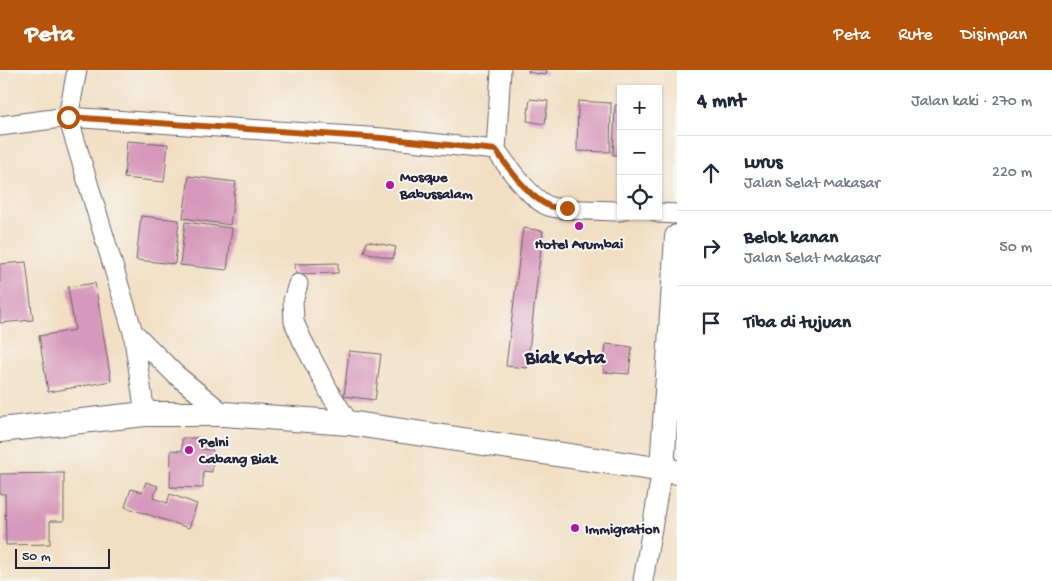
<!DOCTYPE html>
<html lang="id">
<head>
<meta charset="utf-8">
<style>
  :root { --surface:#fff; --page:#f2f2f3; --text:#1f2937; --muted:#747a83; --line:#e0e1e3; --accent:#b45309 }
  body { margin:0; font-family:"Gochi Hand",sans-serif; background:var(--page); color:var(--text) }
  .controls { position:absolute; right:15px; top:15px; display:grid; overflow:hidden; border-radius:0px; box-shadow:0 1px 4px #0004 }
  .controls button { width:45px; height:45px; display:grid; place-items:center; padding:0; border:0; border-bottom:1px solid var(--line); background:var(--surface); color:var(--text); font:25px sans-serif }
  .scale { position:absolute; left:15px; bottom:12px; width:95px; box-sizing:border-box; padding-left:5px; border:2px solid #22223b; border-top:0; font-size:14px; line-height:18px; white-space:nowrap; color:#22223b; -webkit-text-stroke:4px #f6f6f2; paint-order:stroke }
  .stop { position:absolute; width:15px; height:15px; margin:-11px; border:4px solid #b45309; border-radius:50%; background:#fff }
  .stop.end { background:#b45309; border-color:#fff; box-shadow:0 1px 5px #0008 }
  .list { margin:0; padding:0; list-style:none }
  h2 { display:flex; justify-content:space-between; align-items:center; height:65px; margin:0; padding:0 20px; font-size:21px }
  h2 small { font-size:16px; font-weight:400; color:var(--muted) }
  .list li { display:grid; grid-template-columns:32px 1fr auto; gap:15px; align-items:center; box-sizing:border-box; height:75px; padding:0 20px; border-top:1px solid var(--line) }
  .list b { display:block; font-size:19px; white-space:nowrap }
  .list p { margin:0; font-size:16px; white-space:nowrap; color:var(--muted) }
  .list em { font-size:16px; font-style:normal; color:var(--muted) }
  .icon { flex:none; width:28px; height:28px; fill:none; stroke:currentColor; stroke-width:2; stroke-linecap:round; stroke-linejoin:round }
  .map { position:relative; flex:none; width:677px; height:511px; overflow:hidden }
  header { display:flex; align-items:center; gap:30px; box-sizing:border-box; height:70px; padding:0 25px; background:var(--accent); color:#fff }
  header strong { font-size:24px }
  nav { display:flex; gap:28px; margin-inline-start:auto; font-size:18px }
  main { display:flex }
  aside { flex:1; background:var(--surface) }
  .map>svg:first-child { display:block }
</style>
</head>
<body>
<header>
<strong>Peta</strong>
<nav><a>Peta</a><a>Rute</a><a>Disimpan</a></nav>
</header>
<main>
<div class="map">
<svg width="677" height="511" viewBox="0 0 677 511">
  <rect width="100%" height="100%" fill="#f6f6f2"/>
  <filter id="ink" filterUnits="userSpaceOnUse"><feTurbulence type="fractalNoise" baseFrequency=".02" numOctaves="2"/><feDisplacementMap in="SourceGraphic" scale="10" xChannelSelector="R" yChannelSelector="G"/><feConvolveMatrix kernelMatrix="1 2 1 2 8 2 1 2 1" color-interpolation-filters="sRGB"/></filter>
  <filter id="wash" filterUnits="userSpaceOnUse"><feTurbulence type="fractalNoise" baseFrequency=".0096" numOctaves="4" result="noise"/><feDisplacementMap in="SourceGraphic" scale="20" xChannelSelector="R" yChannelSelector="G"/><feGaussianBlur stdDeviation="1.12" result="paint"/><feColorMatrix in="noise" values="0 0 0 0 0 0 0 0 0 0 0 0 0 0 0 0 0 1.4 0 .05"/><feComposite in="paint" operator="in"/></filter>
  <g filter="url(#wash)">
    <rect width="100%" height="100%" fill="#f2dfc3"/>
    <g id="blocks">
      <path fill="#d799bb" d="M528,0H547L546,5L528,2Z
        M530,29L548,31L545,54L527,51Z
        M578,31L611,33L610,82L577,81Z
        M615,35H621V85H613Z
        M127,71L168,74L164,112L124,108Z
        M189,106L236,112L230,155L183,148Z
        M141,146L179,150L175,194L136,190Z
        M185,152L232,158L227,200L180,195Z
        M523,158L543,161L527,298L506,296Z
        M367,171L396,177L393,189L364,182Z
        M26,192L33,250L0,253V194Z
        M338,193V203L296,204L295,194Z
        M95,213L111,311L48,322L39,266L75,260L68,217Z
        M606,274L632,277L629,304L603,302Z
        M349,281L381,284L375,330L344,326Z
        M182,368H200V379L213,380L212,402L203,401V418L170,417L171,380L182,381Z
        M64,403V451H50V474L6,475L5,424H0V404Z
        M146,412L158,416L153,428L167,433L170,424L197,434L189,458L125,437L131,419L142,422Z"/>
    </g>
  </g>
  <g filter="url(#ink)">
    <use href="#blocks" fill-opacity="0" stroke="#6b646b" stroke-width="1"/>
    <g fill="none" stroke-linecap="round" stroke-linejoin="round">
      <defs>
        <path id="minor" d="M77,0L68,47L133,262L145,344
          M0,56L68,47L383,68L496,80C507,96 530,128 548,136C561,141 604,140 621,141
          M496,80L501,0
          M658,143L677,144
          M298,214L293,231L294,252L302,270L331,325L349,353
          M133,262L175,304L224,344
          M643,511L662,399"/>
        <path id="major" d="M0,360L145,344H224L349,353L677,402
          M662,399L677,167"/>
      </defs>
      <use href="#minor" stroke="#6b646b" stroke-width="21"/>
      <use href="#major" stroke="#6b646b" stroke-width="26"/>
      <use href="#minor" stroke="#fff" stroke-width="19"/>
      <use href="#major" stroke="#fff" stroke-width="24"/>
    </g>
  </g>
  <g fill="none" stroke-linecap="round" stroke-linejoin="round" filter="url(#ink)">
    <path stroke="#b45309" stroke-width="6" d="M68,47L382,68L496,80C508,98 527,125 547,135C552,138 561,138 567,138"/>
  </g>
  <g fill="#b5179e" stroke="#f6f6f2" stroke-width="2">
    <circle cx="390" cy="115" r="5"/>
    <circle cx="579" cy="156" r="5"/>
    <circle cx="189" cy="380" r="5"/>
    <circle cx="575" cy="458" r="5"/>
  </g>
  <g text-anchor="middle" stroke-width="4" stroke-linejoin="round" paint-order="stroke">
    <g font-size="15" font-weight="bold" fill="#22223b" stroke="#f6f6f2" text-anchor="start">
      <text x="400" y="111">Mosque<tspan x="400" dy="17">Babussalam</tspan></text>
      <text x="579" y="178" text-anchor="middle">Hotel Arumbai</text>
      <text x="199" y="376">Pelni<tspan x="199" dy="17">Cabang Biak</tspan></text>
      <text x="585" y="463">Immigration</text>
    </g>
    <g font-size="20" font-weight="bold" fill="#22223b" stroke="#f6f6f2">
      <text x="565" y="293">Biak Kota</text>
    </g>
  </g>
</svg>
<div class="controls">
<button>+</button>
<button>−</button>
<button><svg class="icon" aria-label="locate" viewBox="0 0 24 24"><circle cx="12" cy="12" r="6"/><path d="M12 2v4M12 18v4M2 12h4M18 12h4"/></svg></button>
</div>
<div class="scale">50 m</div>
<div class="stop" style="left:68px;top:47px"></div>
<div class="stop end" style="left:567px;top:138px"></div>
</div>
<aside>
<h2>4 mnt<small>Jalan kaki · 270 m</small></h2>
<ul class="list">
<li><svg class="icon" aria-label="ahead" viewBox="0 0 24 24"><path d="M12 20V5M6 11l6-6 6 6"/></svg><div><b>Lurus</b><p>Jalan Selat Makasar</p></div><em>220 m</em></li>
<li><svg class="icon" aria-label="right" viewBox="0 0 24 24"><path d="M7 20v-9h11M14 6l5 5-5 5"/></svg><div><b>Belok kanan</b><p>Jalan Selat Makasar</p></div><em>50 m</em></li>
<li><svg class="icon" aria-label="arrive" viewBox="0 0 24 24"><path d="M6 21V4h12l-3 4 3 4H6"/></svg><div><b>Tiba di tujuan</b></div></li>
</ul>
</aside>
</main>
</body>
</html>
